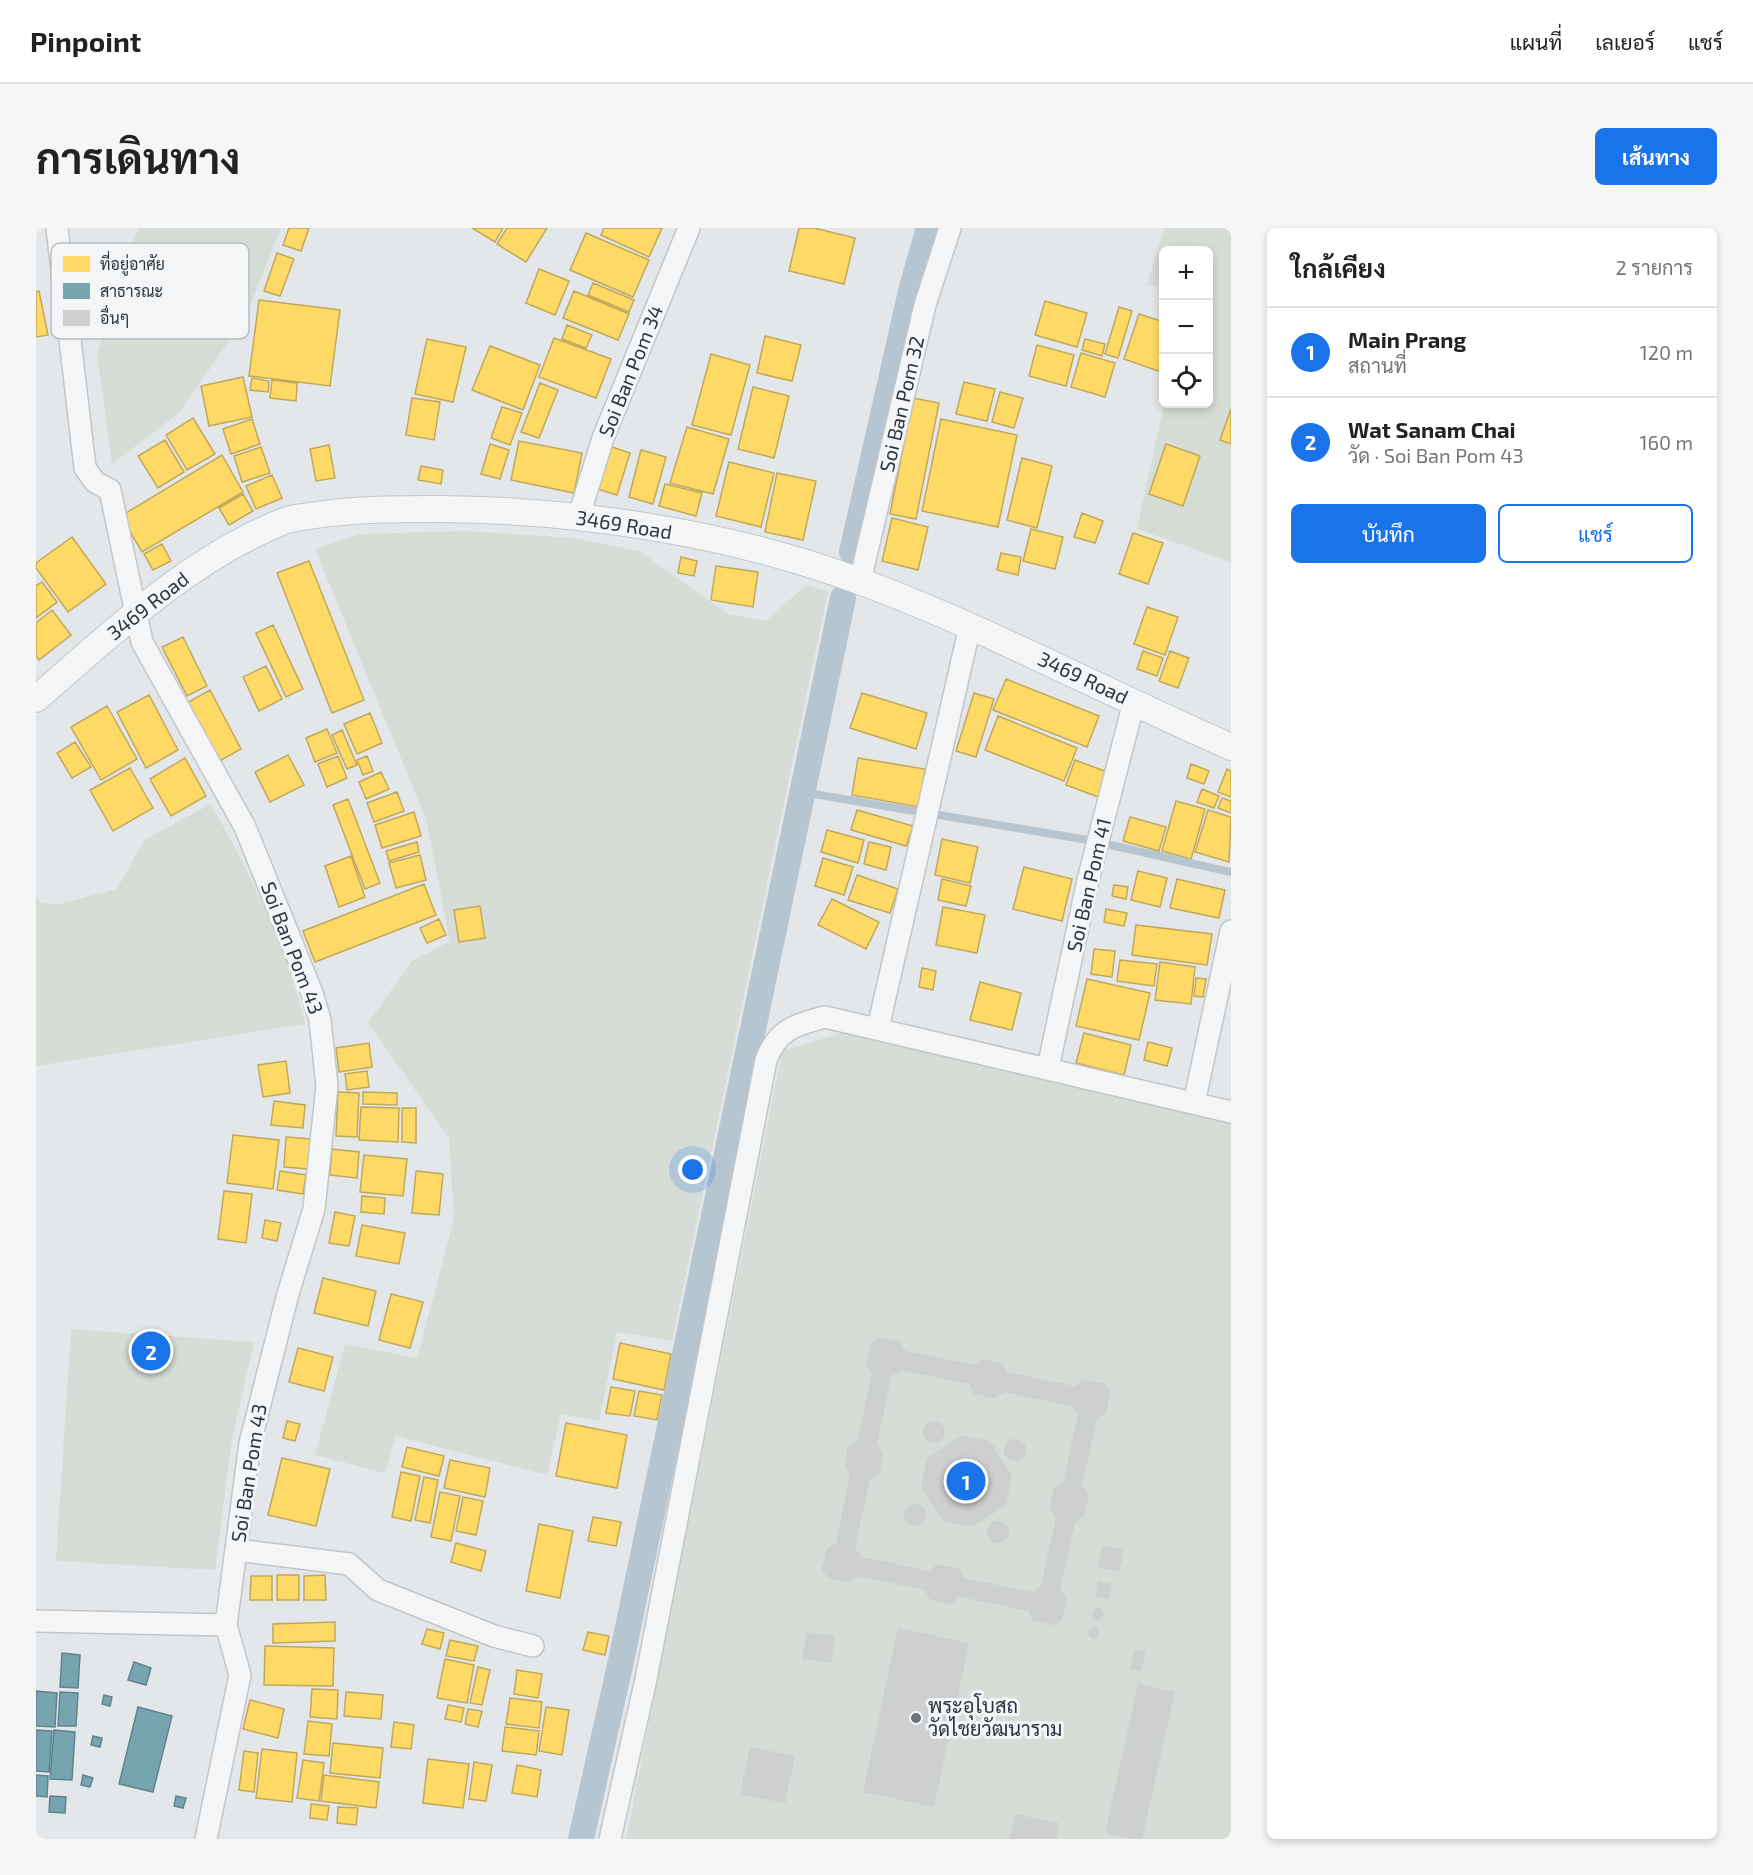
<!DOCTYPE html>
<html lang="th">
<head>
<meta charset="utf-8">
<style>
  :root { --surface:#fff; --page:#f6f6f6; --text:#222; --muted:#767676; --line:#e0e0e0; --accent:#1a73e8 }
  body { margin:0; font-family:"Exo 2",Sarabun,sans-serif; background:var(--page); color:var(--text) }
  .controls { position:absolute; right:18px; top:18px; display:grid; overflow:hidden; border-radius:9px; box-shadow:0 3px 9px #0003 }
  .controls button { width:54px; height:54px; display:grid; place-items:center; padding:0; border:0; border-bottom:2px solid var(--line); background:var(--surface); color:var(--text); font:30px sans-serif }
  .you { position:absolute; left:657px; top:942px; width:21px; height:21px; margin:-15px; border:4px solid #fff; border-radius:50%; background:#1a73e8; box-shadow:0 0 0 9px #1a73e833 }
  .badge { display:grid; place-items:center; width:39px; height:39px; border-radius:50%; background:var(--accent); color:#fff; font-size:20px; font-weight:700 }
  .pin { position:absolute; translate:-50% -50%; border:3px solid #fff; box-shadow:0 2px 6px #0006 }
  .list { margin:0; padding:0; list-style:none }
  h2 { display:flex; justify-content:space-between; align-items:center; height:78px; margin:0; padding:0 24px; font-size:26px }
  h2 small { font-size:20px; font-weight:400; color:var(--muted) }
  .list li { display:grid; grid-template-columns:39px 1fr auto; gap:18px; align-items:center; box-sizing:border-box; height:90px; padding:0 24px; border-top:2px solid var(--line) }
  .list b { display:block; font-size:22px; white-space:nowrap }
  .list p { margin:0; font-size:20px; white-space:nowrap; color:var(--muted) }
  .list em { font-size:20px; font-style:normal; color:var(--muted) }
  .actions { display:flex; gap:12px; padding:18px 24px }
  .actions a { flex:1; padding:14px 0; border:2px solid var(--accent); border-radius:9px; text-align:center; font-size:21px; color:var(--accent) }
  .actions .main { background:var(--accent); color:#fff }
  .icon { flex:none; width:33px; height:33px; fill:none; stroke:currentColor; stroke-width:2; stroke-linecap:round; stroke-linejoin:round }
  .map { position:relative; flex:none; width:1195px; height:1611px; overflow:hidden; border-radius:9px }
  header { display:flex; align-items:center; gap:36px; box-sizing:border-box; height:84px; padding:0 30px; background:var(--surface); border-bottom:2px solid var(--line) }
  header strong { font-size:28px }
  nav { display:flex; gap:33px; margin-inline-start:auto; font-size:21px }
  .intro { display:flex; align-items:center; justify-content:space-between; box-sizing:border-box; height:144px; padding:0 36px }
  h1 { margin:0; font-size:42px }
  .button { padding:15px 27px; border-radius:9px; background:var(--accent); color:#fff; font-size:21px; font-weight:700 }
  main { display:flex; gap:36px; padding:0 36px }
  aside { flex:1; background:var(--surface); border-radius:9px; box-shadow:0 3px 9px #0003 }
  .map>svg:first-child { display:block }
</style>
</head>
<body>
<header>
<strong>Pinpoint</strong>
<nav><a>แผนที่</a><a>เลเยอร์</a><a>แชร์</a></nav>
</header>
<div class="intro"><h1>การเดินทาง</h1><a class="button">เส้นทาง</a></div>
<main>
<div class="map">
<svg width="1195" height="1611" viewBox="0 0 1195 1611">
  <rect width="100%" height="100%" fill="#e4e7e9"/>
  <path fill="#d6dcd6" d="M102,0H245L209,90L143,185L76,236L61,126Z
    M1129,0H1195V334L1101,301L1128,176H1172V22H1128L1127,62L1111,56Z
    M429,303L539,310L603,323L692,386L730,393L770,357L792,363L636,1113L581,1104L563,1193L525,1186L511,1247L360,1208L349,1245L279,1227L309,1116L381,1130L418,991L413,910L332,795L376,733L414,713L390,591L279,321L324,306Z
    M175,576C214,645 251,718 269,796L0,838V664L4,674L19,677L81,661L108,612Z
    M812,803L1195,894V1611H590L746,823Z
    M35,1101L218,1114L196,1211L179,1342L20,1333Z"/>
  <path fill="#ffd966" stroke="#c0a85b" stroke-width="1.5" d="M253,0H273L265,23L247,17Z
    M436,0H467L459,14Z
    M471,0H511L490,34L461,16Z
    M568,0H626L613,29L565,7Z
    M763,0H778L819,10L808,56L753,43Z
    M550,5L613,32L597,69L534,42Z
    M241,25L258,31L244,68L228,63Z
    M503,41L533,53L519,87L490,75Z
    M557,55L598,72L593,84L552,67Z
    M3,63L12,107L0,109V64Z
    M538,63L593,86L582,112L527,90Z
    M223,72L304,82L294,158L213,148Z
    M1009,73L1051,85L1041,119L999,107Z
    M1083,79L1096,83L1082,130L1069,126Z
    M1103,86L1128,94V145L1088,131Z
    M531,97L556,107L550,120L526,111Z
    M729,108L765,117L756,153L721,145Z
    M518,110L575,131L560,170L503,149Z
    M391,111L430,119L417,174L379,166Z
    M1049,111L1069,116L1066,128L1046,122Z
    M1001,117L1038,127L1030,158L993,148Z
    M454,118L504,137L487,182L436,162Z
    M1045,125L1079,135L1069,169L1035,159Z
    M675,126L714,137L695,207L656,197Z
    M207,149L216,189L173,198L165,158Z
    M216,150L233,153L232,164L214,162Z
    M236,152L261,155L260,173L234,170Z
    M928,154L959,161L951,193L920,186Z
    M504,155L522,162L503,210L485,204Z
    M717,159L753,168L738,230L702,221Z
    M964,164L987,170L978,200L956,194Z
    M376,170L404,174L398,212L370,207Z
    M877,170L903,175L880,291L854,286Z
    M466,179L486,185L474,217L455,210Z
    M1195,181V216L1184,212Z
    M157,190L179,226L151,242L130,207Z
    M216,191L224,216L195,226L187,201Z
    M905,191L981,207L962,299L886,283Z
    M651,199L693,211L677,266L634,255Z
    M129,212L148,244L122,260L102,228Z
    M483,213L546,225L538,265L475,252Z
    M454,216L473,222L464,251L445,246Z
    M1130,216L1164,228L1147,278L1113,266Z
    M293,217L299,250L280,253L274,221Z
    M225,219L234,245L206,254L198,228Z
    M576,219L594,225L581,267L562,261Z
    M605,222L630,229L617,276L593,269Z
    M186,227L207,264L106,324L85,288Z
    M986,230L1016,238L1001,300L971,292Z
    M693,234L738,245L725,299L680,288Z
    M385,238L407,242L405,256L382,252Z
    M741,245L780,253L767,312L729,304Z
    M236,247L246,270L220,281L210,258Z
    M629,256L666,265L660,288L623,278Z
    M207,266L217,283L193,297L183,280Z
    M1046,285L1067,293L1059,315L1038,309Z
    M856,290L892,299L882,342L846,333Z
    M995,301L1027,309L1019,341L987,333Z
    M1097,305L1127,315L1112,356L1083,346Z
    M36,309L70,356L32,384L0,340V335Z
    M126,316L135,333L117,342L108,326Z
    M965,325L985,329L982,347L961,342Z
    M645,329L661,333L658,348L642,345Z
    M273,333L328,472L296,485L241,345Z
    M680,338L722,344L717,379L675,372Z
    M6,354L21,374L0,390V358Z
    M1111,379L1142,389L1129,427L1098,416Z
    M16,382L35,407L3,432L0,428V395Z
    M237,397L267,461L250,469L220,405Z
    M147,409L171,458L151,468L126,419Z
    M1107,423L1127,430L1121,448L1101,441Z
    M1134,423L1153,430L1142,460L1123,453Z
    M230,438L246,471L223,483L207,449Z
    M970,451L1063,488L1051,519L957,482Z
    M174,462L205,521L180,535L149,476Z
    M826,465L891,485L880,521L814,500Z
    M938,465L958,471L940,529L920,523Z
    M113,467L142,522L110,540L81,484Z
    M71,478L101,531L65,552L35,499Z
    M334,485L346,515L321,526L308,496Z
    M962,488L1041,520L1028,553L949,522Z
    M291,501L301,525L279,534L270,510Z
    M306,502L321,537L311,541L296,507Z
    M39,514L55,539L36,550L21,525Z
    M252,527L268,557L234,574L219,544Z
    M302,528L311,550L291,559L282,536Z
    M331,528L337,543L327,547L321,532Z
    M149,530L170,568L135,588L114,551Z
    M822,530L889,541L883,579L816,567Z
    M1039,532L1074,545L1065,570L1030,557Z
    M1155,536L1173,543L1168,556L1151,550Z
    M94,540L117,580L77,603L54,562Z
    M1191,541L1195,543V569L1182,564Z
    M345,544L353,561L330,571L323,554Z
    M1166,561L1183,568L1178,580L1161,574Z
    M361,564L368,583L338,594L331,575Z
    M1186,570L1195,573V585L1182,580Z
    M312,571L344,655L329,661L297,577Z
    M1140,573L1169,581L1155,631L1126,623Z
    M821,582L877,598L870,618L815,602Z
    M1172,582L1195,589L1193,634L1159,624Z
    M378,584L385,608L346,620L339,597Z
    M1094,589L1130,599L1123,623L1087,613Z
    M791,602L828,612L822,635L785,624Z
    M906,611L942,619L934,655L899,647Z
    M381,614L383,624L353,633L350,623Z
    M833,614L855,619L850,642L828,636Z
    M384,627L390,652L360,660L353,635Z
    M315,628L329,669L303,679L289,638Z
    M787,630L817,639L808,667L779,658Z
    M988,639L1036,651L1026,693L977,681Z
    M1102,643L1131,650L1124,679L1095,672Z
    M821,647L862,661L854,685L812,672Z
    M906,651L935,658L930,678L902,672Z
    M1141,651L1189,662L1183,690L1134,680Z
    M388,656L400,687L279,734L267,703Z
    M1078,657L1092,659L1090,671L1076,668Z
    M796,671L843,694L830,721L782,697Z
    M444,678L449,710L423,714L418,682Z
    M907,679L949,687L941,725L900,717Z
    M1070,681L1091,685L1088,698L1068,694Z
    M403,691L410,707L391,715L384,700Z
    M1100,697L1176,706L1171,737L1096,727Z
    M1058,721L1079,723L1076,749L1055,746Z
    M1084,732L1121,736L1118,758L1081,753Z
    M1124,734L1159,739L1155,776L1119,772Z
    M886,740L900,743L897,762L883,759Z
    M1160,750L1170,751L1167,769L1158,768Z
    M1051,751L1114,765L1103,812L1040,798Z
    M944,754L985,765L976,802L934,792Z
    M1048,805L1095,817L1088,847L1040,835Z
    M1112,814L1136,820L1131,838L1108,832Z
    M333,815L336,839L303,844L300,820Z
    M250,833L254,865L227,869L222,837Z
    M331,843L333,859L311,862L309,846Z
    M302,864L323,865L321,909L300,908Z
    M327,864L361,865V877L327,876Z
    M238,873L269,877L267,900L235,897Z
    M325,879L363,880L362,914L323,912Z
    M366,880H380V915L366,914Z
    M197,907L243,912L237,961L191,955Z
    M250,909L275,911L272,941L248,939Z
    M296,921L323,924L321,950L294,947Z
    M328,927L371,931L367,968L324,964Z
    M244,943L270,947L267,966L241,962Z
    M380,943L407,946L403,987L376,985Z
    M188,963L216,966L210,1015L182,1011Z
    M326,968L349,970L348,986L325,984Z
    M299,984L319,988L313,1018L293,1015Z
    M229,992L245,995L241,1013L226,1010Z
    M326,997L369,1005L363,1036L320,1028Z
    M287,1050L340,1063L332,1098L278,1085Z
    M355,1066L387,1074L374,1120L343,1112Z
    M584,1115L635,1126L628,1162L577,1151Z
    M262,1120L297,1129L288,1163L253,1154Z
    M575,1159L599,1163L594,1188L570,1185Z
    M603,1163L626,1167L621,1192L598,1188Z
    M251,1193L264,1196L259,1213L247,1210Z
    M530,1195L591,1207L581,1260L520,1248Z
    M371,1219L408,1228L403,1248L366,1239Z
    M246,1230L294,1241L280,1298L232,1287Z
    M414,1232L454,1240L449,1269L408,1260Z
    M365,1244L384,1248L375,1293L356,1289Z
    M388,1249L402,1252L394,1295L379,1292Z
    M404,1264L424,1268L415,1313L395,1309Z
    M427,1269L447,1273L440,1307L420,1303Z
    M557,1289L585,1294L580,1318L552,1313Z
    M503,1296L537,1303L524,1370L490,1363Z
    M420,1315L450,1323L445,1343L415,1334Z
    M241,1347H263V1372H241Z
    M289,1347L290,1372H268V1348Z
    M215,1348H236V1372H214Z
    M299,1394V1413L237,1415V1396Z
    M391,1401L408,1405L404,1421L386,1416Z
    M552,1404L573,1408L569,1427L547,1422Z
    M414,1412L442,1418L438,1433L410,1428Z
    M229,1418L298,1420L297,1458L228,1457Z
    M409,1431L438,1437L431,1475L401,1470Z
    M442,1439L454,1442L446,1477L434,1475Z
    M481,1442L506,1446L502,1470L478,1466Z
    M276,1461L302,1462L301,1491L274,1489Z
    M310,1464L347,1467L345,1491L308,1488Z
    M474,1470L506,1474L503,1500L470,1496Z
    M214,1472L248,1481L242,1510L207,1501Z
    M412,1477L428,1480L425,1494L409,1491Z
    M510,1479L533,1482L526,1527L503,1523Z
    M432,1481L446,1483L442,1499L429,1496Z
    M272,1493L296,1496L293,1528L268,1526Z
    M358,1494L378,1497L375,1521L355,1519Z
    M469,1499L503,1503L500,1527L466,1523Z
    M297,1515L347,1520L344,1550L294,1545Z
    M226,1521L261,1525L256,1574L220,1570Z
    M208,1523L222,1525L218,1564L203,1562Z
    M392,1531L433,1536L427,1580L387,1575Z
    M267,1532L288,1535L283,1573L261,1570Z
    M438,1534L456,1537L450,1573L433,1571Z
    M481,1537L505,1542L501,1569L476,1565Z
    M288,1547L343,1554L340,1580L285,1573Z
    M275,1576L293,1578L291,1592L274,1590Z
    M302,1579L322,1580L320,1597L301,1595Z"/>
  <path fill="#76a5af" stroke="#60848e" stroke-width="1.5" d="M26,1425L44,1427L42,1460L24,1459Z
    M98,1434L115,1440L110,1457L92,1452Z
    M0,1463L21,1465L19,1499L0,1498Z
    M24,1464L42,1465L40,1498H22Z
    M68,1467L76,1469L74,1478L66,1476Z
    M102,1479L136,1488L117,1564L83,1556Z
    M0,1502L16,1503L13,1544L0,1543Z
    M18,1502L39,1504L36,1552L14,1551Z
    M57,1508L66,1510L64,1519L55,1517Z
    M0,1547L12,1548L11,1569L0,1568Z
    M47,1547L57,1550L54,1559L45,1557Z
    M14,1568L30,1569L29,1585L13,1584Z
    M140,1568L150,1570L147,1580L138,1578Z"/>
  <g fill="none" stroke-linecap="round" stroke-linejoin="round">
    <path stroke="#b6c5d0" stroke-width="8" d="M766,564L884,584
      M897,586L1052,612
      M1070,616L1195,644"/>
    <path stroke="#b6c5d0" stroke-width="26" d="M816,324L876,59L893,0
      M545,1611L585,1433L807,370"/>
  </g>
  <path fill="#cdcfd1" fill-rule="evenodd" d="M843,1109L864,1113L869,1123L937,1137L946,1131L966,1135L972,1144L1039,1158L1048,1151L1069,1156L1074,1164L1070,1186L1061,1191L1046,1258L1053,1267L1048,1288L1039,1294L1024,1362L1031,1370L1026,1392L1018,1397L997,1393L992,1383L924,1369L915,1376L894,1372L889,1362L821,1348L813,1355L792,1350L786,1342L791,1321L800,1315L814,1247L808,1239L812,1218L822,1212L836,1145L830,1136L835,1115ZM865,1142L933,1156L938,1166L959,1170L968,1164L1035,1178L1042,1187L1027,1255L1018,1260L1013,1281L1020,1290L1005,1358L996,1364L928,1350L923,1341L902,1336L893,1343L826,1329L819,1320L834,1251L843,1246L848,1225L841,1216L855,1149Z
    M887 1204a11 11 0 1 1 22 0a11 11 0 1 1-22 0Z
    M925,1208L954,1213L976,1248L970,1277L936,1299L907,1293L885,1259L891,1230Z
    M968 1222a11 11 0 1 1 22 0a11 11 0 1 1-22 0Z
    M868 1287a11 11 0 1 1 22 0a11 11 0 1 1-22 0Z
    M951 1304a11 11 0 1 1 22 0a11 11 0 1 1-22 0Z
    M1067,1317L1088,1322L1083,1344L1061,1339Z
    M1062,1353L1076,1356L1073,1371L1059,1368Z
    M1056 1386a6 6 0 1 1 12 0a6 6 0 1 1-12 0Z
    M1052 1405a6 6 0 1 1 12 0a6 6 0 1 1-12 0Z
    M862,1400L933,1415L898,1579L827,1564Z
    M771,1404L799,1408L795,1435L766,1431Z
    M1099,1421L1110,1423L1105,1443L1094,1441Z
    M1102,1456L1139,1464L1106,1611H1096L1069,1605Z
    M714,1519L759,1528L749,1575L704,1566Z
    M979,1586L1023,1595L1020,1611H973Z"/>
  <g fill="none" stroke-linecap="round" stroke-linejoin="round">
    <defs>
      <path id="minor" d="M21,0L49,240L59,254L74,262L106,414L209,599L276,765L284,792L291,858L278,981L252,1066L214,1215L190,1397L204,1447L170,1611
        M543,288L567,210L653,0
        M824,353L889,77L914,0
        M842,800L934,398
        M1012,840L1052,652L1098,474
        M1158,875L1195,703
        M201,1322L313,1336L342,1362L458,1408L497,1418
        M0,1393L190,1397
        M574,1611L610,1451L730,832C742,801 759,797 789,789L1195,884"/>
      <path id="tertiary" d="M0,471C76,405 153,331 248,293C258,289 269,289 280,287C321,281 361,281 403,281C543,282 695,305 826,354C952,401 1071,465 1195,519"/>
    </defs>
    <use href="#minor" stroke="#c3c5c7" stroke-width="24"/>
    <use href="#tertiary" stroke="#c3c5c7" stroke-width="28"/>
    <use href="#minor" stroke="#f4f5f6" stroke-width="21"/>
    <use href="#tertiary" stroke="#f4f5f6" stroke-width="26"/>
  </g>
  <circle fill="#6d747b" stroke="#f3f5f7" stroke-width="2" cx="880" cy="1490" r="6"/>
  <g text-anchor="middle" stroke-width="6" stroke-linejoin="round" paint-order="stroke">
    <g font-size="20" fill="#2d3640" stroke="#f3f5f7">
      <text transform="translate(595 143) rotate(-68)" y="7">Soi Ban Pom 34</text>
      <text transform="translate(866 176) rotate(-77)" y="7">Soi Ban Pom 32</text>
      <text transform="translate(588 297) rotate(9)" y="7">3469 Road</text>
      <text transform="translate(112 378) rotate(-38)" y="7">3469 Road</text>
      <text transform="translate(1047 450) rotate(25)" y="7">3469 Road</text>
      <text transform="translate(1053 657) rotate(-77)" y="7">Soi Ban Pom 41</text>
      <text transform="translate(256 720) rotate(69)" y="7">Soi Ban Pom 43</text>
      <text transform="translate(213 1245) rotate(-81)" y="7">Soi Ban Pom 43</text>
    </g>
    <g font-size="20" fill="#2d3640" stroke="#f3f5f7" text-anchor="start">
      <text x="892" y="1485">พระอุโบสถ<tspan x="892" dy="23">วัดไชยวัฒนาราม</tspan></text>
    </g>
  </g>
  <rect x="15" y="15" width="198" height="96" rx="9" fill="#f3f5f7" stroke="#b8bcc0" stroke-width="1.5"/>
  <rect x="27" y="28" width="27" height="16" fill="#ffd966"/>
  <rect x="27" y="55" width="27" height="16" fill="#76a5af"/>
  <rect x="27" y="82" width="27" height="16" fill="#cdcfd1"/>
  <g font-size="16" fill="#2d3640">
    <text x="64" y="42">ที่อยู่อาศัย</text>
    <text x="64" y="69">สาธารณะ</text>
    <text x="64" y="96">อื่นๆ</text>
  </g>
</svg>
<div class="controls">
<button>+</button>
<button>−</button>
<button><svg class="icon" aria-label="locate" viewBox="0 0 24 24"><circle cx="12" cy="12" r="6"/><path d="M12 2v4M12 18v4M2 12h4M18 12h4"/></svg></button>
</div>
<div class="you"></div>
<div class="pin badge" style="left:930px;top:1253px">1</div>
<div class="pin badge" style="left:115px;top:1123px">2</div>
</div>
<aside>
<h2>ใกล้เคียง<small>2 รายการ</small></h2>
<ul class="list">
<li><span class="badge">1</span><div><b>Main Prang</b><p>สถานที่</p></div><em>120 m</em></li>
<li><span class="badge">2</span><div><b>Wat Sanam Chai</b><p>วัด · Soi Ban Pom 43</p></div><em>160 m</em></li>
</ul>
<div class="actions"><a class="main">บันทึก</a><a>แชร์</a></div>
</aside>
</main>
</body>
</html>
